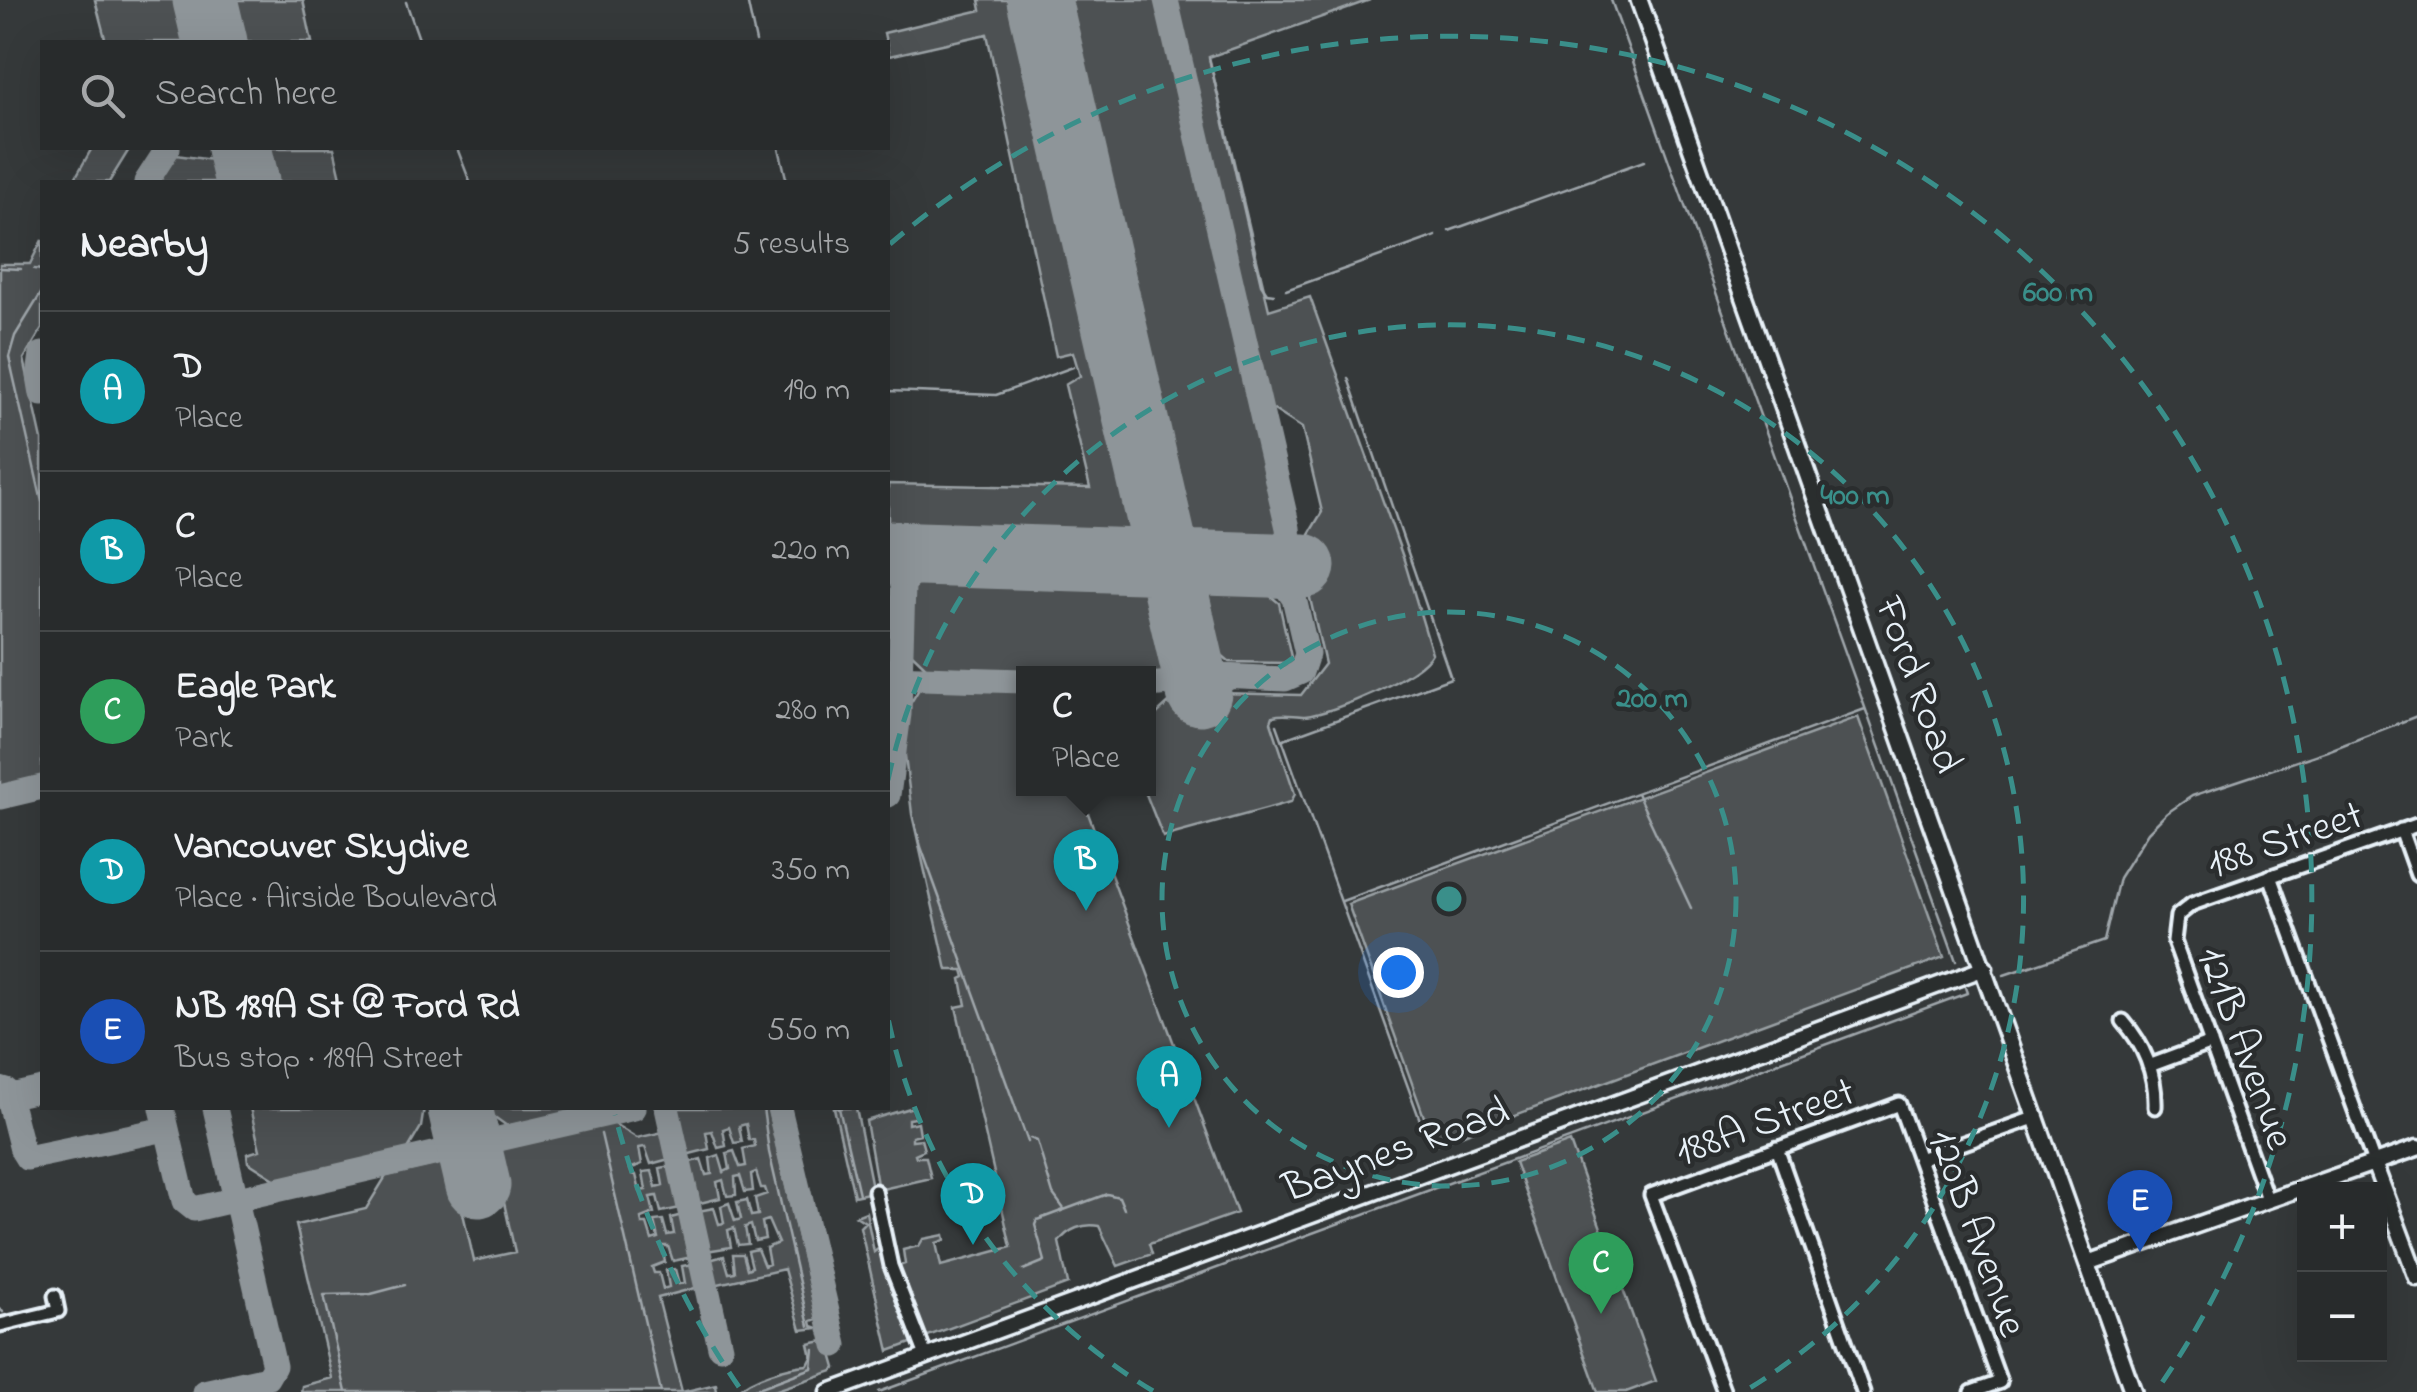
<!DOCTYPE html>
<html lang="en">
<head>
<meta charset="utf-8">
<style>
  :root { --surface:#282b2c; --page:#343738; --text:#f1f3f6; --muted:#a5a7a9; --line:#444748; --accent:#ff9aa2 }
  body { margin:0; font-family:"Indie Flower",sans-serif; background:var(--page); color:var(--text) }
  .controls { position:absolute; right:30px; bottom:30px; display:grid; overflow:hidden; border-radius:0px; box-shadow:0 10px 40px #0002 }
  .controls button { width:90px; height:90px; display:grid; place-items:center; padding:0; border:0; border-bottom:2px solid var(--line); background:var(--surface); color:var(--text); font:50px sans-serif }
  .you { position:absolute; left:1398px; top:972px; width:35px; height:35px; margin:-25px; border:8px solid #fff; border-radius:50%; background:#1a73e8; box-shadow:0 0 0 15px #1a73e833 }
  .badge { display:grid; place-items:center; width:65px; height:65px; border-radius:50%; background:var(--accent); color:#fff; font-size:32px; font-weight:700 }
  .pin { position:absolute; translate:-50% -82px; filter:drop-shadow(0 2px 5px #0008) }
  .pin::after { content:''; position:absolute; top:52px; width:35px; height:30px; background:inherit; clip-path:polygon(0 0,100% 0,50% 100%) }
  .popup { position:absolute; left:1016px; top:666px; width:140px; height:130px; box-sizing:border-box; display:grid; place-content:center; border-radius:0px; background:var(--surface); filter:drop-shadow(0 2px 8px #0005); font-size:32px; white-space:nowrap; color:var(--muted) }
  .popup b { font-size:38px; color:var(--text) }
  .popup::after { content:''; position:absolute; left:50%; top:100%; margin-left:-20px; border:20px solid transparent; border-top-color:var(--surface) }
  .list { margin:0; padding:0; list-style:none }
  h2 { display:flex; justify-content:space-between; align-items:center; height:130px; margin:0; padding:0 40px; font-size:42px }
  h2 small { font-size:32px; font-weight:400; color:var(--muted) }
  .list li { display:grid; grid-template-columns:65px 1fr auto; gap:30px; align-items:center; box-sizing:border-box; height:160px; padding:0 40px; border-top:2px solid var(--line) }
  .list b { display:block; font-size:38px; white-space:nowrap }
  .list p { margin:0; font-size:32px; white-space:nowrap; color:var(--muted) }
  .list em { font-size:32px; font-style:normal; color:var(--muted) }
  .icon { flex:none; width:55px; height:55px; fill:none; stroke:currentColor; stroke-width:2; stroke-linecap:round; stroke-linejoin:round }
  .map { position:relative; flex:none; width:2417px; height:1392px; overflow:hidden }
  .search { position:absolute; background:var(--surface); box-shadow:0 10px 40px #0002; left:40px; top:40px; width:850px; height:110px; display:flex; align-items:center; gap:25px; box-sizing:border-box; padding:0 35px; border-radius:0px; color:var(--muted); font-size:38px }
  .panel { position:absolute; background:var(--surface); box-shadow:0 10px 40px #0002; left:40px; top:180px; width:850px; height:930px; border-radius:0px }
  .map>svg:first-child { display:block }
</style>
</head>
<body>
<div class="map">
<svg width="2417" height="1392" viewBox="0 0 2417 1392">
  <rect width="100%" height="100%" fill="#35393a"/>
  <filter id="ink" filterUnits="userSpaceOnUse"><feTurbulence type="fractalNoise" baseFrequency=".01" numOctaves="2"/><feDisplacementMap in="SourceGraphic" scale="20" xChannelSelector="R" yChannelSelector="G"/><feConvolveMatrix kernelMatrix="1 2 1 2 8 2 1 2 1" color-interpolation-filters="sRGB"/></filter>
  <g filter="url(#ink)">
    <path fill="#4d5152" stroke="#9aa1a5" stroke-width="2.5" d="M95,0H183L192,42H106Z
      M227,0H303L312,42H237Z
      M979,0H1023L1148,545L888,537V484L1090,488L1065,385L1080,376L1073,352L1056,356L987,34L889,56L884,33L981,10Z
      M1055,0H1159L1281,527L1265,548L1181,546Z
      M1172,0H1370L1209,57L1269,310L1310,297L1404,560L1432,653C1421,676 1331,714 1305,716C1294,716 1284,713 1273,716L1271,722L1295,794L1291,802L1163,837L1144,789L1148,788L1149,721L1181,692L1184,701L1217,693L1301,695L1325,664L1307,585L1309,550L1300,549L1322,512L1302,428L1266,405Z
      M92,148H130L109,182H73Z
      M261,148H334L342,182H269Z
      M176,155L220,161L225,182H159Z
      M42,240V329L24,359L42,440V781L0,791V264H30Z
      M932,572L1156,578L1173,660L1157,679H1149L1148,674L930,671L908,650L910,592Z
      M1189,578L1252,581L1279,603L1291,657L1286,663L1230,662L1203,639Z
      M922,684L1023,687L1024,788L1079,789L1237,1213L1149,1244L1152,1254L1118,1266L1099,1226C1084,1223 1068,1229 1059,1242L1068,1284L923,1338L896,1267L905,1264L903,1250L919,1246L923,1239L944,1235L945,1240L936,1243L941,1266L1011,1247L956,1007L966,1005L961,979L965,977L963,970H947L912,814L905,756L904,714Z
      M1858,717L1944,957L1434,1145L1348,904Z
      M913,1107L916,1118L908,1119V1124L918,1122L920,1134L912,1136V1140L921,1139L924,1150L915,1154L916,1157H926L931,1178L878,1190L866,1121Z
      M250,1108H424L421,1127L408,1149L276,1180L248,1162L247,1154L260,1150Z
      M482,1108H589L507,1126Z
      M678,1108H768L817,1319L811,1321L812,1326L818,1328L801,1330L784,1269L714,1285L709,1260L724,1256L729,1273L735,1272L733,1254H743L747,1269L752,1267L748,1251L757,1249L764,1266L769,1264L766,1248L778,1243L768,1220L762,1222L765,1239L755,1241L751,1225L745,1227L748,1244L738,1245L734,1228L728,1230L731,1247L706,1251L698,1211L714,1208L719,1224L724,1223L721,1206L729,1203L735,1221L741,1219L737,1202L747,1200L751,1216L758,1215L755,1198L767,1194L765,1188H761L756,1172L751,1174L753,1191L745,1192L740,1176L735,1177L736,1195L727,1196L723,1180L717,1182L720,1198L696,1204L687,1163L701,1159L706,1175L712,1174L710,1158L719,1155L724,1172L730,1169L727,1153L734,1151L740,1167L746,1166L743,1149L755,1146L754,1140H749L746,1124L739,1126L742,1142L734,1143L729,1127L723,1129L726,1146L718,1148L712,1131L706,1132L709,1149L686,1155L675,1111Z
      M834,1108H856L873,1192L854,1196Z
      M613,1123L637,1138L663,1132L669,1159L651,1164L645,1147L639,1148L642,1164L630,1169L632,1174L636,1175L640,1191L646,1190L643,1172L652,1171L656,1187L663,1185L660,1168L671,1166L680,1208L661,1212L657,1196L650,1197L654,1213L641,1218L642,1224H647L652,1240L658,1238L654,1221L663,1220L667,1235L674,1234L671,1218L682,1215L692,1257L673,1261L668,1246H662L665,1262L652,1267L654,1273H659L663,1289L669,1287L666,1270L675,1269L679,1284L685,1283L682,1266L693,1264L699,1287L658,1298L682,1392L716,1384L717,1392H301L302,1386L332,1378L296,1225L366,1209L386,1176L451,1161L474,1261L515,1252L493,1153L514,1145Z
      M1570,1142L1656,1381L1626,1392H1598L1515,1162Z
      M866,1212L874,1252L878,1249L883,1252L914,1342L889,1351L860,1227L865,1222L856,1216Z
      M828,1340L836,1368L833,1371L771,1392H736C751,1377 789,1366 808,1365L812,1357L809,1344Z"/>
    <g fill="none" stroke-linecap="round" stroke-linejoin="round">
      <path stroke="#a0a7ac" stroke-width="2.5" d="M747,0L756,42
        M1611,0L1956,961
        M406,2L420,42
        M1209,58L1261,284L1267,293L1274,294
        M457,148L470,182
        M779,148L787,182
        M1449,231L1644,161
        M0,268L21,269
        M34,269L42,270
        M1286,290L1436,236
        M42,292L15,336L9,357L42,502
        M888,391L996,395L1073,367
        M1277,725L1429,1145
        M1284,739L1451,678L1348,378
        M1637,793L1691,908
        M914,820L921,847L1028,1142
        M1342,901L1865,709
        M2004,975L2104,941L2119,878L2148,832L2167,813L2192,796L2330,750L2417,716
        M763,1108L769,1152L809,1326
        M839,1108L859,1194
        M601,1134L661,1392
        M1030,1138L1037,1141L1053,1194L1064,1209
        M1023,1270L1045,1261L1035,1225L1037,1220L1107,1194L1119,1197L1124,1209
        M0,1309L3,1312
        M346,1392L324,1295L371,1294L405,1285
        M748,1392L812,1368L814,1349
        M879,1392L1967,993L1965,987"/>
      <path stroke="#8e9599" stroke-width="25" d="M1166,0L1288,528L1294,598L1307,654L1301,672L1285,679L1222,676L1204,665L1187,639
        M211,27L213,42
        M237,148L241,159
        M146,182L168,148
        M42,354L39,376L42,394
        M1252,564L1278,575L1293,597
        M888,677L1024,681
        M1148,685L1228,678
        M888,795L899,714L904,554
        M0,797L42,787
        M0,1089L7,1091L22,1150L27,1158L156,1131L163,1127L165,1118
        M20,1094L42,1089
        M162,1108L184,1201L194,1209L634,1108
        M667,1108L720,1347
        M779,1108L835,1345
        M204,1392L267,1378L274,1366L215,1108"/>
      <path stroke="#8e9599" stroke-width="65" d="M205,0L215,42
        M1039,0L1199,693
        M239,148L247,182
        M888,553L1303,566
        M460,1108L478,1185"/>
      <defs>
        <path id="minor" d="M2401,830L2417,875
          M2270,876L2374,1163
          M2123,1021C2145,1046 2156,1074 2155,1107
          M2149,1066L2211,1043
          M1777,1148L1863,1392
          M1919,1159L2034,1118
          M875,1191L891,1266L926,1356
          M2267,1199L2174,941L2177,916L2192,904L2417,825
          M0,1325L58,1311L55,1296
          M1724,1392L1651,1195L1899,1104L2000,1382L1972,1392"/>
        <path id="tertiary" d="M2374,1163L2417,1278
          M2088,1263L2417,1148
          M829,1392L1985,968"/>
        <path id="secondary" d="M1639,0L2133,1392"/>
      </defs>
      <use href="#minor" stroke="#e8f1f8" stroke-width="19"/>
      <use href="#tertiary" stroke="#e8f1f8" stroke-width="21"/>
      <use href="#secondary" stroke="#e8f1f8" stroke-width="22"/>
      <use href="#minor" stroke="#2a2d2e" stroke-width="11"/>
      <use href="#tertiary" stroke="#2a2d2e" stroke-width="14"/>
      <use href="#secondary" stroke="#2a2d2e" stroke-width="15"/>
    </g>
  </g>
  <g fill="none" stroke="#3a8f8a" stroke-width="5" stroke-dasharray="18 12">
    <circle cx="1449" cy="899" r="287"/>
    <path d="M1153 1391A574 574 0 0 1 888 1018M888 780A574 574 0 1 1 1745 1391"/>
    <path d="M739 1387A861 861 0 0 1 615 1115M890 244A861 861 0 0 1 2159 1387"/>
  </g>
  <g text-anchor="middle" stroke-width="9" stroke-linejoin="round" paint-order="stroke">
    <g font-size="42" fill="#e8f1f8" stroke="#2a2d2e">
      <text transform="translate(1921 684) rotate(70)" y="15">Ford Road</text>
      <text transform="translate(2284 837) rotate(-19)" y="15">188 Street</text>
      <text transform="translate(2248 1047) rotate(70)" y="15">121B Avenue</text>
      <text transform="translate(1764 1119) rotate(-20)" y="15">188A Street</text>
      <text transform="translate(1395 1147) rotate(-20)" y="15">Baynes Road</text>
      <text transform="translate(1980 1232) rotate(70)" y="15">120B Avenue</text>
    </g>
  </g>
  <circle cx="1449" cy="899" r="15" fill="#3a8f8a" stroke="#2a2d2e" stroke-width="5"/>
  <g font-size="30" text-anchor="middle" font-weight="bold" fill="#3a8f8a" stroke="#2a2d2e" stroke-width="9" stroke-linejoin="round" paint-order="stroke">
    <text x="2058" y="301">600 m</text>
    <text x="1855" y="504">400 m</text>
    <text x="1652" y="707">200 m</text>
  </g>
</svg>
<div class="controls">
<button>+</button>
<button>−</button>
</div>
<div class="you"></div>
<div class="pin badge" style="left:1169px;top:1128px;background:#0f9aa8">A</div>
<div class="pin badge" style="left:1086px;top:911px;background:#0f9aa8">B</div>
<div class="popup"><b>C</b>Place</div>
<div class="pin badge" style="left:1601px;top:1314px;background:#2e9e5b">C</div>
<div class="pin badge" style="left:973px;top:1245px;background:#0f9aa8">D</div>
<div class="pin badge" style="left:2140px;top:1252px;background:#1a4fb4">E</div>
<div class="search"><svg class="icon" aria-label="search" viewBox="0 0 24 24"><circle cx="10" cy="10" r="6"/><path d="M15 15l6 6"/></svg>Search here</div>
<section class="panel">
<h2>Nearby<small>5 results</small></h2>
<ul class="list">
<li><span class="badge" style="background:#0f9aa8">A</span><div><b>D</b><p>Place</p></div><em>190 m</em></li>
<li><span class="badge" style="background:#0f9aa8">B</span><div><b>C</b><p>Place</p></div><em>220 m</em></li>
<li><span class="badge" style="background:#2e9e5b">C</span><div><b>Eagle Park</b><p>Park</p></div><em>280 m</em></li>
<li><span class="badge" style="background:#0f9aa8">D</span><div><b>Vancouver Skydive</b><p>Place · Airside Boulevard</p></div><em>350 m</em></li>
<li><span class="badge" style="background:#1a4fb4">E</span><div><b>NB 189A St @ Ford Rd</b><p>Bus stop · 189A Street</p></div><em>550 m</em></li>
</ul>
</section>
</div>
</body>
</html>
